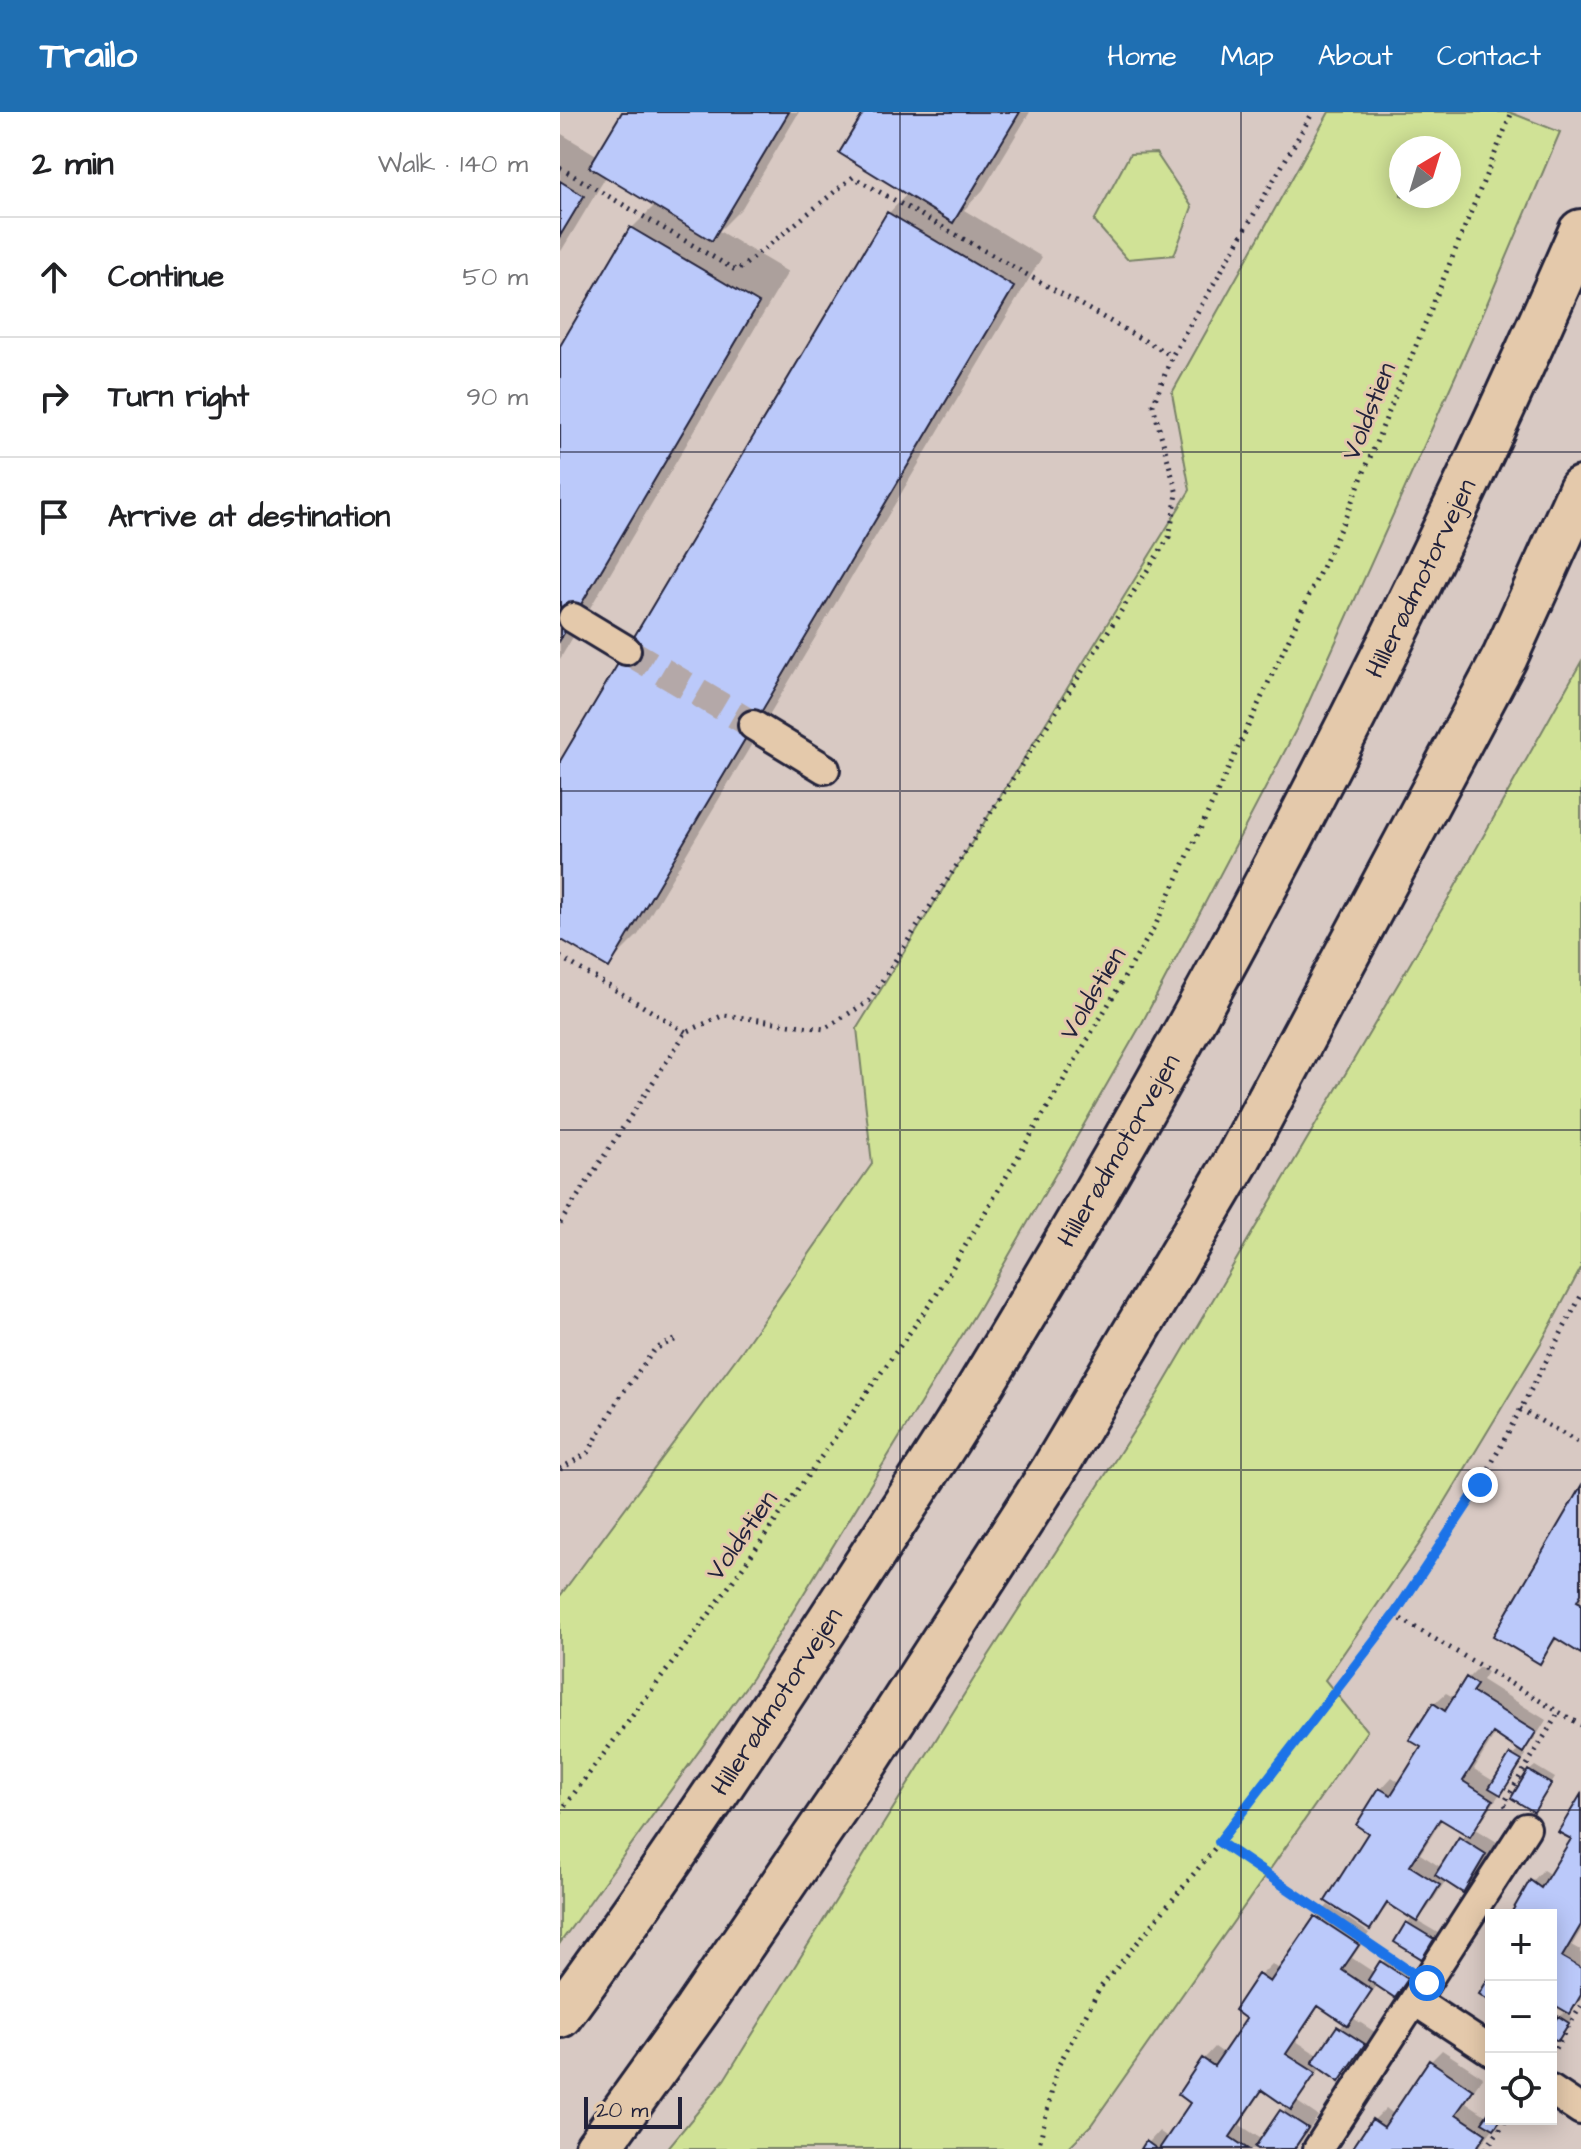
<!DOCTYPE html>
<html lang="en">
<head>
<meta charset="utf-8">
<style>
  :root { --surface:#fff; --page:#f6f6f6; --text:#202124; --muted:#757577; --line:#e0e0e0; --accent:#1f6fb2 }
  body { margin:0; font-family:"Architects Daughter",sans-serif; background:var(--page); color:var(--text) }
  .controls { position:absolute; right:24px; bottom:24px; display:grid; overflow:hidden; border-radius:0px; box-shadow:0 4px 20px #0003 }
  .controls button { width:72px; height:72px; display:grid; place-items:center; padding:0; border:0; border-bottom:2px solid var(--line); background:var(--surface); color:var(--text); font:40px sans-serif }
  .compass { position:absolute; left:829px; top:24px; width:72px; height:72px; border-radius:50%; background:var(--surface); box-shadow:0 4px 20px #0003; rotate:38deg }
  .scale { position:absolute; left:24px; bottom:20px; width:98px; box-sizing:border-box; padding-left:8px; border:4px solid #22223b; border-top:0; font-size:22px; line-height:28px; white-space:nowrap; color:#22223b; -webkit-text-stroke:6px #e4c9ab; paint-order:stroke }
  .stop { position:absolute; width:24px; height:24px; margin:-18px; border:6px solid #1a73e8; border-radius:50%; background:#fff }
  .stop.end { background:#1a73e8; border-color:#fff; box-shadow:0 2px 8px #0008 }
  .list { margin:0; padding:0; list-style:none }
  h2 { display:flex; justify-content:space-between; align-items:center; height:104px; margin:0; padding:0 32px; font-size:34px }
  h2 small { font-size:26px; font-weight:400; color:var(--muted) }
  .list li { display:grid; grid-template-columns:52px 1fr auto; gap:24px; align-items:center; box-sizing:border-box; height:120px; padding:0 32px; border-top:2px solid var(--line) }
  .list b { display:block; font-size:30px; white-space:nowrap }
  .list em { font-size:26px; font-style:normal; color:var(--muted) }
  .icon { flex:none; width:44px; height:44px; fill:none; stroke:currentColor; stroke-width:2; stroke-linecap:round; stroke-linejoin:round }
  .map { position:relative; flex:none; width:1021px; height:2037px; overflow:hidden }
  header { display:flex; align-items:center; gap:48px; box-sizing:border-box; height:112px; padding:0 40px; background:var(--accent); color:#fff }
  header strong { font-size:38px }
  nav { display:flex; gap:44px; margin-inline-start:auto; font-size:28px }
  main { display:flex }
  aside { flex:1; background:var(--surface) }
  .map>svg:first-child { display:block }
</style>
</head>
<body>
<header>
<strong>Trailo</strong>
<nav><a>Home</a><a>Map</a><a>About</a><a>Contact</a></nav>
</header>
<main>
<aside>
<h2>2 min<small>Walk · 140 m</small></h2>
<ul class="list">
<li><svg class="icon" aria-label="ahead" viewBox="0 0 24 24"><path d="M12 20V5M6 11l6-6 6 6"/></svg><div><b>Continue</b></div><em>50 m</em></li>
<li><svg class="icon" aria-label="right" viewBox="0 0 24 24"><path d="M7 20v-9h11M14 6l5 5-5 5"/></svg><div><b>Turn right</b></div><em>90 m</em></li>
<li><svg class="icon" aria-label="arrive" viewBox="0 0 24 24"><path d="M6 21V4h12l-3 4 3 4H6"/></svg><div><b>Arrive at destination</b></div></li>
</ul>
</aside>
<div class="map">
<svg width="1021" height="2037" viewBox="0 0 1021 2037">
  <rect width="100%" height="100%" fill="#d8c9c3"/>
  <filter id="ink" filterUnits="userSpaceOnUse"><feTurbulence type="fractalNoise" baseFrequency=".0125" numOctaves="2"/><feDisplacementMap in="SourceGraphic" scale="16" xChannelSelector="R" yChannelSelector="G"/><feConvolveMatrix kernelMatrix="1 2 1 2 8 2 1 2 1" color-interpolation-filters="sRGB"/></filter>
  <g filter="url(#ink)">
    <path fill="#d0e296" stroke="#798268" stroke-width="2" fill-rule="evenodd" d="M769,0H949L1000,20L912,227L738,614L582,911L420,1194L192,1566L0,1831V1484L183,1237L312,1052L297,916L630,378L612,281ZM889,36V84H841V36Z
      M596,41L632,95L614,143L567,147L534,109L570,42Z
      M1021,550V1156L981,1231L862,1428L765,1568L807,1619L531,2013L507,2037H107L164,1968L418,1560L597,1283L892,780Z"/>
    <path fill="#0003" fill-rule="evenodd" d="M64,0H239L182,96L159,119L228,160L0,547V238L72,116L95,93L47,63L0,141V21L38,44Z
      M306,0H470L423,78L404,98L482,145L78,823L48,853L0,825V653L329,101L348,81Z
      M1021,1378V1539L998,1526L979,1549Z
      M919,1555L927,1560L922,1568L986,1608L975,1626L961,1640L966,1643L916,1717L937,1730L914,1766L902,1778L886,1768L868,1796L856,1808L878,1821L861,1845L847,1811L853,1805L830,1791L810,1815L811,1720L821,1677L832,1665L841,1671L864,1635L874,1592L886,1581L895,1586L908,1566ZM936,1621L959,1636L935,1670L914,1657ZM883,1706L906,1721L882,1756L860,1742Z
      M975,1654L995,1666L979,1692L969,1659Z
      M1021,1685V1818L1012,1833L1021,1838V1888L1007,1902L1013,1905L1003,1922L991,1923L999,1906L1007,1898L991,1888V1803H952L972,1770L983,1758L991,1763L1013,1727Z
      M768,1793L809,1821L792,1846L815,1861L827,1845L852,1861L840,1878L818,1872L793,1906L815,1920L791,1956L779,1967L761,1955L736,1989L758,2004L736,2037H583L599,2019L609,2026L632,1990L621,1981L644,1947L655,1935L665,1942L689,1906L700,1864L712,1852L721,1858L757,1805ZM760,1893L785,1910L759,1944L736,1929ZM704,1977L728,1993L703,2028L680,2013Z
      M882,1938L923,1965L906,1990L928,2005L931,2001V2007H940L918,2037H795L814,2008L826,1996L835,2003L870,1950Z"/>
    <path fill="#bbc9fa" stroke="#22223b" stroke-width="2" d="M62,0H229L152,129L29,55Z
      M304,0H460L393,111L279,41Z
      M0,69L24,84L0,124Z
      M327,100L454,175L49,856L0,827V649Z
      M70,115L199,191L0,528V234Z
      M1021,1374V1482L1017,1489L1021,1491V1542L995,1526L980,1552L933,1524Z
      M906,1565L917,1573L912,1580L976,1620L963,1641L933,1621L903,1669L933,1688L910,1725L880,1707L850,1754L880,1773L857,1810L827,1791L810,1818L765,1789L808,1721L796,1713L819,1676L831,1683L861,1635L849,1628L873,1591L885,1599Z
      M950,1642L962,1649L941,1683L929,1676Z
      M968,1658L991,1672L974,1700L951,1686Z
      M1021,1682V1813L1002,1845L1021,1856V1883L1010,1902L991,1891V1803H950L970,1768L981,1776L1011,1727L998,1720Z
      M899,1725L926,1742L903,1781L875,1763Z
      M755,1804L799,1833L782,1858L812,1878L788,1914L758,1894L726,1942L756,1961L731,1998L702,1978L670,2025L688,2037H599L630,1991L618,1982L642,1946L654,1954L686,1907L674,1898L698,1862L710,1870Z
      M846,1810L874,1827L862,1847L834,1830Z
      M820,1849L848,1867L835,1886L808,1868Z
      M931,1862V1890L919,1882Z
      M998,1904L1009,1911L998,1929L991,1925V1915Z
      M777,1914L805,1932L779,1970L752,1951Z
      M869,1948L913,1978L896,2002L926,2022L916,2037H792L812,2007L824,2015Z
      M931,1997V2007H941L934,2017L922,2010Z
      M720,1998L748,2016L734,2037H698L695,2035Z
      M586,2029L597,2037H581Z"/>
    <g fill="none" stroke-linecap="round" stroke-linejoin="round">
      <path stroke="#b4a8a8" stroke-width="28" stroke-dasharray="28 14" stroke-linecap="butt" d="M66,538L193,613"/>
      <defs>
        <path id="street" d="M13,506L66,538
          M193,613L265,657
          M855,1889L931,1939
          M991,1978L1021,1998
          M758,2037L966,1716"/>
        <path id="highway" d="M0,1903C102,1764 198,1620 291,1476C330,1415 371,1355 409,1293C639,917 845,524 1021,120
          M37,2037L137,1898L290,1674L493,1359L679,1045L945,545L1021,377"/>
      </defs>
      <use href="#street" stroke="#22223b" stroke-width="34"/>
      <use href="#highway" stroke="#22223b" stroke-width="50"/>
      <path stroke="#22223b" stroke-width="5" stroke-dasharray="2 6" stroke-linecap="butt" d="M0,56L177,159L293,65L612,244
        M0,845L126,920
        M0,1111L126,920L164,903L264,917L309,889L609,425L617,382L593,293L612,244L753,0
        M960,1297L1021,1332
        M0,1357L28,1341L59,1286L95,1237L119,1226
        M834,1503L1021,1613
        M946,1694L944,1691L999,1600
        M0,1700L150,1501L375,1185L596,812L786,404L952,0
        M659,1730L844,1856
        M991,1943L1021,1894
        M478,2037L497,1956L540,1876L655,1736L834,1503L920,1373L1021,1184
        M926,2037L947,2007"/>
      <use href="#street" stroke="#e4c9ab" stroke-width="28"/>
      <use href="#highway" stroke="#e4c9ab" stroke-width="44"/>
    </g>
  </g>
  <g fill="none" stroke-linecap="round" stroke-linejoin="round" filter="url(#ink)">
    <path stroke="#1a73e8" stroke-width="10" d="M867,1871L659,1730L834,1503L920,1373"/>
  </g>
  <path fill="none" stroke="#22223b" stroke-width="2" stroke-opacity="0.55" d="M340,0V2037M681,0V2037M0,340H1021M0,679H1021M0,1018H1021M0,1358H1021M0,1698H1021"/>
  <g text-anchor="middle" stroke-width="6" stroke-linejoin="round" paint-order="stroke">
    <g font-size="26" fill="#22223b" stroke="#e4c9ab">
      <text transform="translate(808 299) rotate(-68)" y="9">Voldstien</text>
      <text transform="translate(860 466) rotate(-64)" y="9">Hillerødmotorvejen</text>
      <text transform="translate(532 881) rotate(-59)" y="9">Voldstien</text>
      <text transform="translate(558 1038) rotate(-60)" y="9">Hillerødmotorvejen</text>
      <text transform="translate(181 1423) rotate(-55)" y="9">Voldstien</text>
      <text transform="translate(216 1589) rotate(-57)" y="9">Hillerødmotorvejen</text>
    </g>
  </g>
</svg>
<div class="controls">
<button>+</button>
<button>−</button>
<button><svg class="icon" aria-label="locate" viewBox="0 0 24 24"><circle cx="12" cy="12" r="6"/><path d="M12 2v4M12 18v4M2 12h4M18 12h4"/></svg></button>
</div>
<svg class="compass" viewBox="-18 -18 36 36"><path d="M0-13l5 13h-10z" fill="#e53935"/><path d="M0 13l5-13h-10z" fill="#757577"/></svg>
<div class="scale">20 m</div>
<div class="stop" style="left:867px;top:1871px"></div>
<div class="stop end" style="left:920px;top:1373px"></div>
</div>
</main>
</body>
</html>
